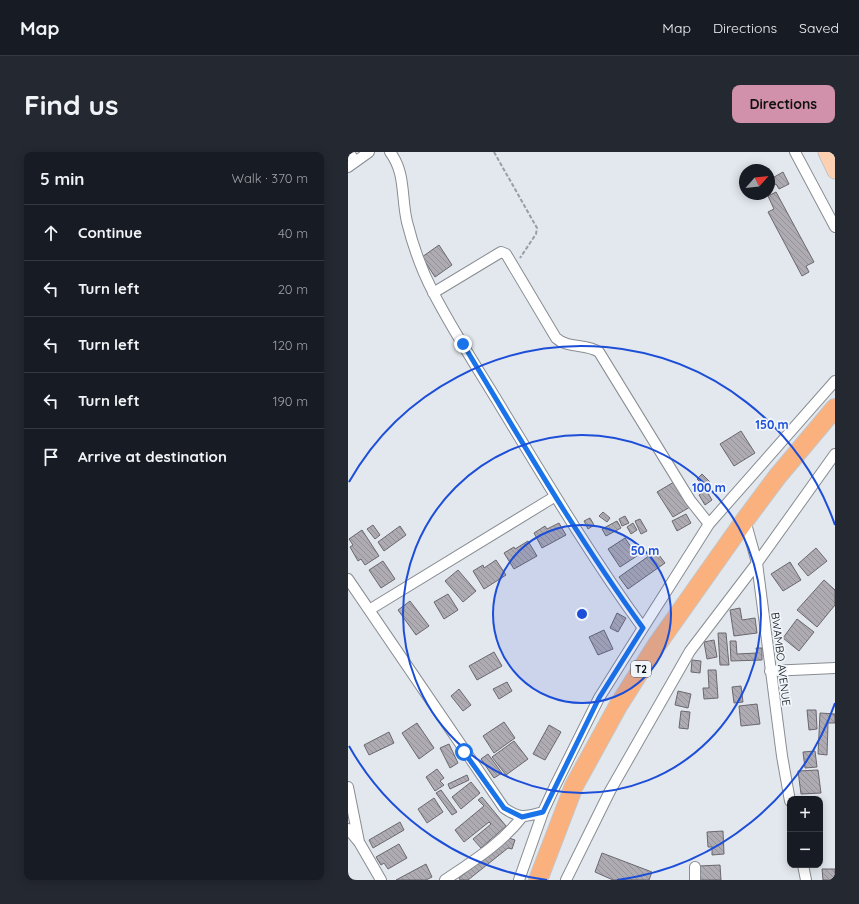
<!DOCTYPE html>
<html lang="en">
<head>
<meta charset="utf-8">
<style>
  :root { --surface:#171b24; --page:#242831; --text:#f1f3f6; --muted:#9ea1a6; --line:#363941; --accent:#d291aa }
  body { margin:0; font-family:Quicksand,sans-serif; background:var(--page); color:var(--text) }
  .controls { position:absolute; right:12px; bottom:12px; display:grid; overflow:hidden; border-radius:8px; box-shadow:0 2px 10px #0003 }
  .controls button { width:36px; height:36px; display:grid; place-items:center; padding:0; border:0; border-bottom:1px solid var(--line); background:var(--surface); color:var(--text); font:20px sans-serif }
  .compass { position:absolute; left:391px; top:12px; width:36px; height:36px; border-radius:50%; background:var(--surface); box-shadow:0 2px 10px #0003; rotate:63deg }
  .stop { position:absolute; width:12px; height:12px; margin:-9px; border:3px solid #1a73e8; border-radius:50%; background:#fff }
  .stop.end { background:#1a73e8; border-color:#fff; box-shadow:0 1px 4px #0008 }
  .list { margin:0; padding:0; list-style:none }
  h2 { display:flex; justify-content:space-between; align-items:center; height:52px; margin:0; padding:0 16px; font-size:17px }
  h2 small { font-size:13px; font-weight:400; color:var(--muted) }
  .list li { display:grid; grid-template-columns:26px 1fr auto; gap:12px; align-items:center; box-sizing:border-box; height:56px; padding:0 16px; border-top:1px solid var(--line) }
  .list b { display:block; font-size:15px; white-space:nowrap }
  .list em { font-size:13px; font-style:normal; color:var(--muted) }
  .icon { flex:none; width:22px; height:22px; fill:none; stroke:currentColor; stroke-width:2; stroke-linecap:round; stroke-linejoin:round }
  .map { position:relative; flex:none; width:487px; height:728px; overflow:hidden; border-radius:8px }
  header { display:flex; align-items:center; gap:24px; box-sizing:border-box; height:56px; padding:0 20px; background:var(--surface); border-bottom:1px solid var(--line) }
  header strong { font-size:19px }
  nav { display:flex; gap:22px; margin-inline-start:auto; font-size:14px }
  .intro { display:flex; align-items:center; justify-content:space-between; box-sizing:border-box; height:96px; padding:0 24px }
  h1 { margin:0; font-size:28px }
  .button { padding:10px 18px; border-radius:8px; background:var(--accent); color:#111; font-size:14px; font-weight:700 }
  main { display:flex; gap:24px; padding:0 24px }
  aside { flex:1; background:var(--surface); border-radius:8px; box-shadow:0 2px 10px #0003 }
  .map>svg:first-child { display:block }
</style>
</head>
<body>
<header>
<strong>Map</strong>
<nav><a>Map</a><a>Directions</a><a>Saved</a></nav>
</header>
<div class="intro"><h1>Find us</h1><a class="button">Directions</a></div>
<main>
<aside>
<h2>5 min<small>Walk · 370 m</small></h2>
<ul class="list">
<li><svg class="icon" aria-label="ahead" viewBox="0 0 24 24"><path d="M12 20V5M6 11l6-6 6 6"/></svg><div><b>Continue</b></div><em>40 m</em></li>
<li><svg class="icon" aria-label="left" viewBox="0 0 24 24"><path d="M17 20v-9H6M10 6l-5 5 5 5"/></svg><div><b>Turn left</b></div><em>20 m</em></li>
<li><svg class="icon" aria-label="left" viewBox="0 0 24 24"><path d="M17 20v-9H6M10 6l-5 5 5 5"/></svg><div><b>Turn left</b></div><em>120 m</em></li>
<li><svg class="icon" aria-label="left" viewBox="0 0 24 24"><path d="M17 20v-9H6M10 6l-5 5 5 5"/></svg><div><b>Turn left</b></div><em>190 m</em></li>
<li><svg class="icon" aria-label="arrive" viewBox="0 0 24 24"><path d="M6 21V4h12l-3 4 3 4H6"/></svg><div><b>Arrive at destination</b></div></li>
</ul>
</aside>
<div class="map">
<svg width="487" height="728" viewBox="0 0 487 728">
  <defs>
    <pattern id="building-back-hatch" width="6" height="6" patternUnits="userSpaceOnUse"><rect width="6" height="6" fill="#aeabb2"/><path d="M-1 5l2 2M0 0l6 6M5-1l2 2" fill="none" stroke="#949298"/></pattern>
  </defs>
  <rect width="100%" height="100%" fill="#e3e8ee"/>
  <path fill="url(#building-back-hatch)" stroke="#6a686e" d="M435,20L441,32L431,37L428,32L421,36V28Z
    M428,40L466,110L458,114L461,120L454,124L420,60L426,57L420,44Z
    M91,93L104,113L87,125L74,105Z
    M393,279L407,301L386,314L372,292Z
    M354,322L362,330L357,335L349,327Z
    M326,330L342,355L325,365L309,340Z
    M358,338L364,348L357,353L351,343Z
    M255,360L262,366L259,370L251,364Z
    M338,362L343,371L329,379L324,369Z
    M277,364L281,371L274,374L271,367Z
    M242,366L246,373L240,377L236,369Z
    M292,367L299,379L293,382L287,369Z
    M269,369L273,376L258,384L254,377Z
    M211,371L218,383L194,396L186,381L197,374L199,377Z
    M285,371L289,378L283,382L279,375Z
    M25,373L32,383L27,387L19,377Z
    M52,374L58,383L36,399L30,390Z
    M14,378L31,404L17,413L13,407L10,409L2,395L5,393L1,387Z
    M277,386L289,404L272,415L260,397Z
    M180,389L189,404L166,417L156,401L166,395L167,397Z
    M468,396L479,409L460,424L450,412Z
    M308,399L317,411L280,437L271,425Z
    M148,408L158,423L136,437L125,419L135,413L136,416Z
    M35,409L47,427L33,436L21,418Z
    M442,410L453,428L435,439L423,422Z
    M110,418L128,439L115,450L97,429Z
    M476,428L487,438V453L469,475L449,458Z
    M100,442L110,458L96,467L86,450Z
    M62,449L81,474L68,483L50,458Z
    M392,456L394,468L407,466L409,481L386,484L382,458Z
    M269,461L278,466L270,480L262,476Z
    M449,467L466,480L451,499L435,486Z
    M256,478L265,497L250,503L241,485Z
    M370,481H378L381,513H372Z
    M366,488L369,505L359,507L356,490Z
    M382,489H388L389,502L409,501L408,496H414V508L383,509Z
    M146,500L154,514L129,528L121,514Z
    M344,508L353,509L352,521L343,520Z
    M360,518H368L370,546L356,547L355,536H361Z
    M159,530L164,539L151,547L145,537Z
    M393,534L395,550L386,551L384,535Z
    M111,537L123,553L115,559L103,544Z
    M330,539L343,542L340,556L327,553Z
    M409,552L412,572L393,574L391,554Z
    M459,558H468L469,577L461,578Z
    M333,559L342,560L340,577L331,576Z
    M472,561L487,562V571H480L479,603L470,602Z
    M156,570L167,586L146,601L135,584Z
    M69,571L86,596L71,607L54,581Z
    M201,573L213,580L197,608L185,602Z
    M41,580L46,591L21,603L16,593Z
    M166,589L180,607L158,623L144,605Z
    M101,592L110,611L102,616L92,596Z
    M467,599L469,615L457,616L455,600Z
    M140,602L154,621L146,626L133,607Z
    M89,617L96,626L92,629L96,633L87,639L78,625Z
    M470,618L473,641L453,642L450,619Z
    M119,623L121,628L102,637L100,632Z
    M123,630L132,641L113,657L104,645Z
    M93,638L109,660L104,663L88,641Z
    M134,645L158,674L133,696L125,687L143,672L141,670L116,690L107,678L136,654L130,648Z
    M86,646L95,660L79,671L70,657Z
    M52,670L56,678L25,696L21,688Z
    M375,679L376,702L364,703V695H360L359,680Z
    M161,686L167,688L164,697L160,696L120,728H112L111,726Z
    M51,692L59,706L40,717L36,711L33,713L28,705Z
    M254,701L304,720L301,728H265L247,720Z
    M78,712L84,725L78,728H48Z
    M372,713L373,728H352L351,714Z
    M474,717H487V728H475Z"/>
  <g fill="none" stroke-linecap="round" stroke-linejoin="round">
    <defs>
      <path id="street" d="M1,0L7,10
        M42,0C58,21 53,45 59,70C65,94 73,117 85,140C106,181 132,220 156,260C201,334 244,406 295,476
        M447,0L487,75
        M0,15L21,0
        M85,141L153,100L158,102L208,186C220,197 238,191 251,200L342,348L361,372
        M397,368L409,411L434,604L442,649
        M0,427L156,656C172,667 177,665 195,660
        M21,458L206,345
        M422,519L487,516
        M0,635L11,690
        M0,677L11,690L33,728
        M455,713L458,728
        M97,728C125,709 153,692 174,665
        M171,728L195,660L207,634L251,546L295,476L361,372L487,229
        M218,728L262,639L342,499L409,411L487,302
        M347,728V715"/>
      <path id="primary" d="M478,0L487,19"/>
      <path id="highway" d="M190,728L226,634L270,554L308,494L397,368L429,325L487,256"/>
    </defs>
    <use href="#street" stroke="#888d92" stroke-width="12"/>
    <use href="#primary" stroke="#c5c5c6" stroke-width="17"/>
    <use href="#highway" stroke="#c5c5c6" stroke-width="20"/>
    <path stroke="#9a9ea2" stroke-width="2" stroke-dasharray="4 2" stroke-linecap="butt" d="M146,0L189,76L188,82L172,106"/>
    <use href="#street" stroke="#fff" stroke-width="10"/>
    <use href="#primary" stroke="#fcd0b1" stroke-width="15"/>
    <use href="#highway" stroke="#fab17d" stroke-width="18"/>
  </g>
  <g fill="none" stroke-linecap="round" stroke-linejoin="round">
    <path stroke="#1a73e8" stroke-width="5" d="M115,192C173,288 229,385 295,476L251,546L195,660L174,665L156,656L116,600"/>
  </g>
  <circle cx="234" cy="462" r="89" fill="#1d4ed8" fill-opacity=".12"/>
  <g fill="none" stroke="#1d4ed8" stroke-width="2">
    <circle cx="234" cy="462" r="89"/>
    <circle cx="234" cy="462" r="179"/>
    <path d="M487 551A268 268 0 0 1 269 728M199 728A268 268 0 0 1 1 594M1 330A268 268 0 0 1 487 373"/>
  </g>
  <g text-anchor="middle" stroke-width="3.5" stroke-linejoin="round" paint-order="stroke">
    <rect fill="#f0f5fb" stroke="#505356" stroke-width="1" x="283" y="509" width="20" height="16" rx="3"/>
    <g font-size="10" font-weight="bold" fill="#0c0e10">
      <text x="293" y="521">T2</text>
    </g>
    <g font-size="11" fill="#0c0e10" stroke="#f0f5fb">
      <text transform="translate(433 507) rotate(83)" y="4">BWAMBO AVENUE</text>
    </g>
  </g>
  <circle cx="234" cy="462" r="6" fill="#1d4ed8" stroke="#f0f5fb" stroke-width="2"/>
  <g font-size="12" text-anchor="middle" font-weight="bold" fill="#1d4ed8" stroke="#f0f5fb" stroke-width="3.5" stroke-linejoin="round" paint-order="stroke">
    <text x="424" y="277">150 m</text>
    <text x="361" y="340">100 m</text>
    <text x="297" y="403">50 m</text>
  </g>
</svg>
<div class="controls">
<button>+</button>
<button>−</button>
</div>
<svg class="compass" viewBox="-18 -18 36 36"><path d="M0-13l5 13h-10z" fill="#e53935"/><path d="M0 13l5-13h-10z" fill="#9ea1a6"/></svg>
<div class="stop" style="left:116px;top:600px"></div>
<div class="stop end" style="left:115px;top:192px"></div>
</div>
</main>
</body>
</html>
